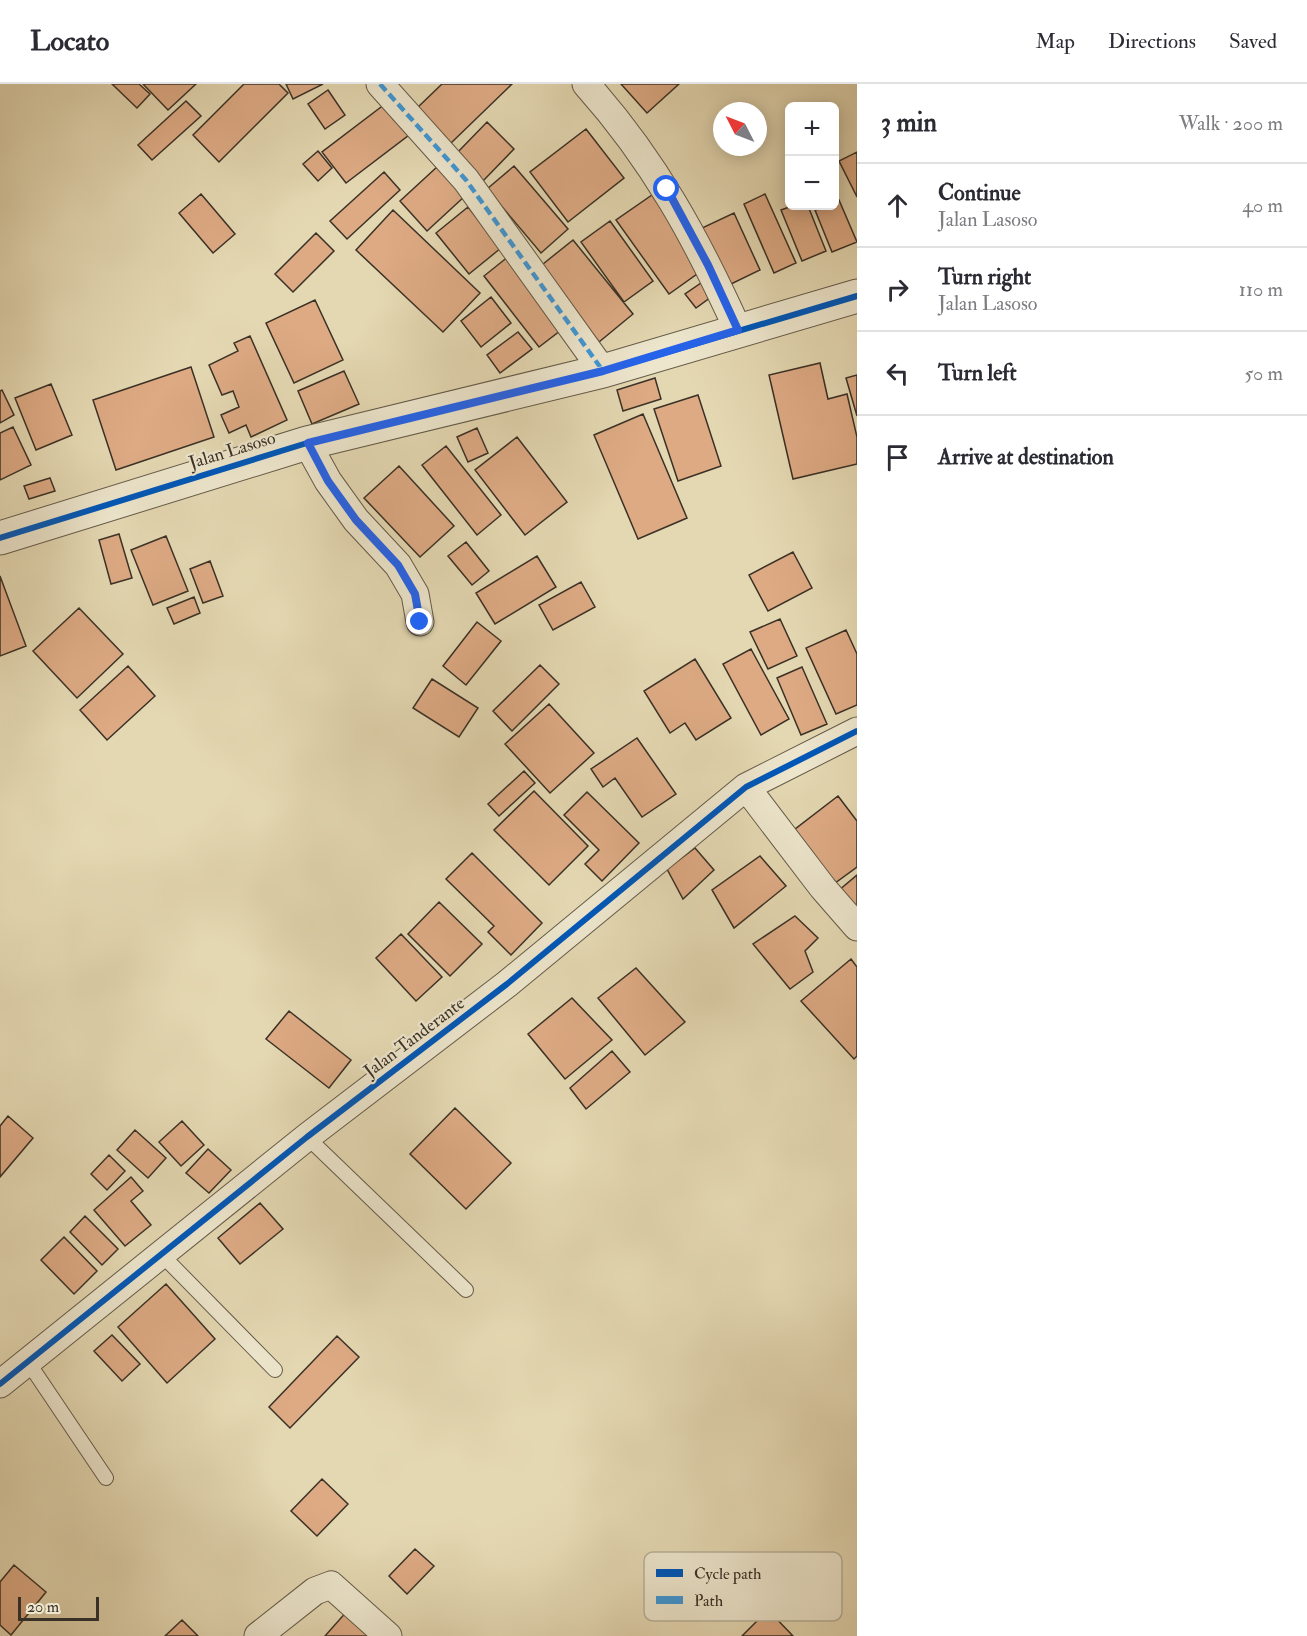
<!DOCTYPE html>
<html lang="en">
<head>
<meta charset="utf-8">
<style>
  :root { --surface:#fff; --page:#f2f2f3; --text:#2b2b33; --muted:#7c7c81; --line:#e1e1e2 }
  body { margin:0; font-family:"IM FELL Double Pica",serif; background:var(--page); color:var(--text) }
  .controls { position:absolute; right:18px; top:18px; display:grid; overflow:hidden; border-radius:9px; box-shadow:0 3px 15px #0003 }
  .controls button { width:54px; height:54px; display:grid; place-items:center; padding:0; border:0; border-bottom:2px solid var(--line); background:var(--surface); color:var(--text); font:30px sans-serif }
  .compass { position:absolute; left:713px; top:18px; width:54px; height:54px; border-radius:50%; background:var(--surface); box-shadow:0 3px 15px #0003; rotate:312deg }
  .scale { position:absolute; left:18px; bottom:15px; width:81px; box-sizing:border-box; padding-left:6px; border:3px solid #3a3126; border-top:0; font-size:16px; line-height:21px; white-space:nowrap; color:#3a3126; -webkit-text-stroke:4px #ede6cd; paint-order:stroke }
  .stop { position:absolute; width:18px; height:18px; margin:-14px; border:4px solid #2563eb; border-radius:50%; background:#fff }
  .stop.end { background:#2563eb; border-color:#fff; box-shadow:0 2px 6px #0008 }
  .list { margin:0; padding:0; list-style:none }
  h2 { display:flex; justify-content:space-between; align-items:center; height:78px; margin:0; padding:0 24px; font-size:26px }
  h2 small { font-size:20px; font-weight:400; color:var(--muted) }
  .list li { display:grid; grid-template-columns:39px 1fr auto; gap:18px; align-items:center; box-sizing:border-box; height:84px; padding:0 24px; border-top:2px solid var(--line) }
  .list b { display:block; font-size:22px; white-space:nowrap }
  .list p { margin:0; font-size:20px; white-space:nowrap; color:var(--muted) }
  .list em { font-size:20px; font-style:normal; color:var(--muted) }
  .icon { flex:none; width:33px; height:33px; fill:none; stroke:currentColor; stroke-width:2; stroke-linecap:round; stroke-linejoin:round }
  .map { position:relative; flex:none; width:857px; height:1552px; overflow:hidden }
  header { display:flex; align-items:center; gap:36px; box-sizing:border-box; height:84px; padding:0 30px; background:var(--surface); border-bottom:2px solid var(--line) }
  header strong { font-size:28px }
  nav { display:flex; gap:33px; margin-inline-start:auto; font-size:21px }
  main { display:flex }
  aside { flex:1; background:var(--surface) }
  .map>svg:first-child { display:block }
</style>
</head>
<body>
<header>
<strong>Locato</strong>
<nav><a>Map</a><a>Directions</a><a>Saved</a></nav>
</header>
<main>
<div class="map">
<svg width="857" height="1552" viewBox="0 0 857 1552">
  <rect width="100%" height="100%" fill="#e4d8b2"/>
  <filter id="stains"><feTurbulence type="fractalNoise" baseFrequency=".00333" numOctaves="4"/><feColorMatrix values="0 0 0 0 .2 0 0 0 0 .09 0 0 0 0 .02 0 0 0 .5 -.17"/></filter>
  <radialGradient id="worn" r=".72"><stop offset=".6" stop-color="#630" stop-opacity="0"/><stop offset="1" stop-color="#630" stop-opacity=".3"/></radialGradient>
  <path fill="#ddaa84" stroke="#3a3126" stroke-width="1.5" d="M112,0H139L150,10L137,24Z
    M143,0H196L168,26Z
    M244,0H279L288,9L219,78L193,51Z
    M286,0H323L293,15Z
    M442,0H512L450,60L416,25Z
    M621,0H679L647,29Z
    M328,6L345,31L325,45L308,20Z
    M186,17L201,32L152,76L138,61Z
    M385,20L409,51L346,99L322,68Z
    M487,38L514,65L483,97L456,70Z
    M586,45L624,94L568,138L530,88Z
    M318,67L332,84L318,97L303,80Z
    M857,68V113L839,77Z
    M438,82L465,112L427,147L400,117Z
    M514,82L568,145L541,169L487,105Z
    M384,88L400,106L347,155L330,137Z
    M201,110L235,150L213,169L179,129Z
    M765,110L796,179L774,189L744,120Z
    M652,111L704,185L669,210L616,136Z
    M839,116L857,158L832,168L815,126L834,122V118Z
    M792,122H808L826,167L802,177L781,126Z
    M468,123L501,164L469,190L436,149Z
    M393,126L480,209L443,248L356,166Z
    M734,129L760,186L729,201L702,144Z
    M610,137L653,197L624,218L581,158Z
    M316,149L334,167L293,208L275,190Z
    M573,156L633,230L599,258L538,184Z
    M509,172L565,243L539,263L484,192Z
    M701,199L711,213L696,224L685,210Z
    M491,213L511,239L481,263L461,237Z
    M315,216L343,276L294,299L266,239Z
    M518,248L532,265L500,289L487,271Z
    M250,252L287,336L251,353L246,341L229,349L221,331L239,323L233,307L222,311L209,281L238,267L234,259Z
    M820,279L828,315L847,310L857,353V380L793,395L769,291Z
    M191,283L214,353L116,386L93,316Z
    M344,287L359,320L312,340L298,307Z
    M857,291V332L846,294Z
    M655,294L661,315L623,327L617,306Z
    M51,300L72,351L36,366L15,314Z
    M2,306L14,331L0,339V307Z
    M698,311L721,382L678,397L654,325Z
    M643,330L687,434L638,455L594,351Z
    M13,343L31,381L0,396V349Z
    M477,344L488,369L468,378L457,353Z
    M517,353L567,418L525,451L475,386Z
    M446,362L501,431L477,451L422,381Z
    M399,382L454,442L420,473L364,414Z
    M50,394L55,407L29,415L24,402Z
    M119,450L132,494L111,500L99,456Z
    M166,452L188,507L153,521L131,466Z
    M466,458L489,487L472,501L448,472Z
    M793,468L812,504L768,527L749,491Z
    M537,472L556,503L495,540L476,509Z
    M210,477L223,512L203,519L190,485Z
    M0,492L26,562L0,572Z
    M581,498L595,523L553,546L539,521Z
    M194,513L200,529L174,540L167,524Z
    M79,524L123,570L77,614L33,567Z
    M780,535L797,572L768,585L750,548Z
    M477,538L501,557L466,601L443,582Z
    M846,546L857,570V621L836,630L806,564Z
    M751,565L789,635L761,651L723,580Z
    M695,575L731,634L696,656L685,639L670,649L644,607Z
    M540,581L559,600L512,647L493,627Z
    M128,582L155,612L107,656L80,626Z
    M802,583L827,640L801,651L777,594Z
    M432,595L478,624L459,653L413,624Z
    M549,620L594,669L550,709L505,660Z
    M637,654L676,710L642,733L615,694L603,703L591,685Z
    M524,687L535,699L499,732L488,720Z
    M534,707L588,762L549,801L494,746Z
    M587,708L639,759L602,797L585,780L599,766L564,731Z
    M838,712L857,737V783L831,802L790,749Z
    M695,764L714,786L683,815L667,785Z
    M472,769L542,839L511,871L488,848L494,842L446,795Z
    M760,772L786,802L734,844L712,806Z
    M857,791V825L838,807Z
    M439,818L482,860L450,892L408,850Z
    M795,832L818,854L805,867L813,888L790,905L753,860Z
    M401,850L442,893L416,917L376,874Z
    M851,875L857,883V972L854,975L801,917Z
    M636,884L685,938L645,971L598,914Z
    M572,914L612,956L565,995L528,950Z
    M289,927L351,976L329,1004L266,955Z
    M612,967L630,988L586,1025L570,1004Z
    M455,1024L511,1079L466,1125L410,1070Z
    M8,1032L33,1054L0,1093V1042Z
    M182,1037L204,1061L181,1082L159,1058Z
    M135,1046L166,1074L148,1094L117,1066Z
    M208,1065L231,1086L209,1109L186,1089Z
    M109,1071L125,1087L107,1106L91,1090Z
    M131,1093L143,1107L131,1117L151,1141L125,1162L94,1126Z
    M260,1119L283,1145L240,1180L218,1154Z
    M85,1132L118,1165L102,1181L70,1148Z
    M64,1153L97,1187L74,1210L41,1176Z
    M166,1200L215,1255L167,1299L118,1243Z
    M112,1251L140,1280L122,1297L94,1267Z
    M337,1252L359,1273L290,1344L269,1323Z
    M322,1395L348,1420L317,1452L291,1427Z
    M415,1465L434,1482L407,1510L389,1492Z
    M14,1481L46,1508L11,1551L0,1541V1498Z
    M348,1526L373,1552H325Z
    M768,1526L793,1552H742Z
    M182,1536L198,1552H165Z"/>
  <g fill="none" stroke-linecap="round" stroke-linejoin="round">
    <defs>
      <path id="service" d="M307,1053L466,1206
        M161,1170L275,1286
        M28,1278L106,1394"/>
      <path id="minor" d="M380,0L466,96L603,287
        M586,0C654,76 697,155 738,246
        M307,359L328,397L356,436L398,481L415,510L420,538
        M746,703L823,804L857,843
        M0,1300L307,1053L507,900L746,703L857,647
        M258,1552L315,1507L331,1501L388,1552"/>
      <path id="tertiary" d="M0,454L307,359L603,287L857,212"/>
    </defs>
    <use href="#service" stroke="#645b49" stroke-width="16"/>
    <use href="#minor" stroke="#645b49" stroke-width="29"/>
    <use href="#tertiary" stroke="#645b49" stroke-width="35"/>
    <use href="#service" stroke="#ede6cd" stroke-width="14"/>
    <use href="#minor" stroke="#ede6cd" stroke-width="27"/>
    <use href="#tertiary" stroke="#ede6cd" stroke-width="33"/>
    <path stroke="#3e97d6" stroke-width="4.5" stroke-dasharray="9 4.5" stroke-linecap="butt" d="M380,0L466,96L603,287"/>
    <defs>
      <path id="cycleway" d="M0,454L307,359L603,287L857,212
        M0,1300L307,1053L507,900L746,703L857,647"/>
    </defs>
    <use href="#cycleway" stroke="#ede6cd" stroke-width="10"/>
    <use href="#cycleway" stroke="#0057b8" stroke-width="6"/>
  </g>
  <g fill="none" stroke-linecap="round" stroke-linejoin="round">
    <path stroke="#2563eb" stroke-width="8" d="M420,538L415,510L398,481L356,436L328,397L308,359L603,287L738,246L708,181L667,105"/>
  </g>
  <g text-anchor="middle" stroke-width="4.5" stroke-linejoin="round" paint-order="stroke">
    <g font-size="18" fill="#3a3126" stroke="#ede6cd">
      <text transform="translate(232 366) rotate(-17)" y="6">Jalan Lasoso</text>
      <text transform="translate(414 953) rotate(-37)" y="6">Jalan Tanderante</text>
    </g>
  </g>
  <rect x="644" y="1468" width="198" height="69" rx="9" fill="#ede6cd" stroke="#b7b09b" stroke-width="1.5"/>
  <rect x="656" y="1485" width="27" height="8" fill="#0057b8"/>
  <rect x="656" y="1512" width="27" height="8" fill="#3e97d6"/>
  <g font-size="16" fill="#3a3126">
    <text x="694" y="1495">Cycle path</text>
    <text x="694" y="1522">Path</text>
  </g>
  <rect width="100%" height="100%" filter="url(#stains)"/>
  <rect width="100%" height="100%" fill="url(#worn)"/>
</svg>
<div class="controls">
<button>+</button>
<button>−</button>
</div>
<svg class="compass" viewBox="-18 -18 36 36"><path d="M0-13l5 13h-10z" fill="#e53935"/><path d="M0 13l5-13h-10z" fill="#7c7c81"/></svg>
<div class="scale">20 m</div>
<div class="stop" style="left:667px;top:105px"></div>
<div class="stop end" style="left:420px;top:538px"></div>
</div>
<aside>
<h2>3 min<small>Walk · 200 m</small></h2>
<ul class="list">
<li><svg class="icon" aria-label="ahead" viewBox="0 0 24 24"><path d="M12 20V5M6 11l6-6 6 6"/></svg><div><b>Continue</b><p>Jalan Lasoso</p></div><em>40 m</em></li>
<li><svg class="icon" aria-label="right" viewBox="0 0 24 24"><path d="M7 20v-9h11M14 6l5 5-5 5"/></svg><div><b>Turn right</b><p>Jalan Lasoso</p></div><em>110 m</em></li>
<li><svg class="icon" aria-label="left" viewBox="0 0 24 24"><path d="M17 20v-9H6M10 6l-5 5 5 5"/></svg><div><b>Turn left</b></div><em>50 m</em></li>
<li><svg class="icon" aria-label="arrive" viewBox="0 0 24 24"><path d="M6 21V4h12l-3 4 3 4H6"/></svg><div><b>Arrive at destination</b></div></li>
</ul>
</aside>
</main>
</body>
</html>
